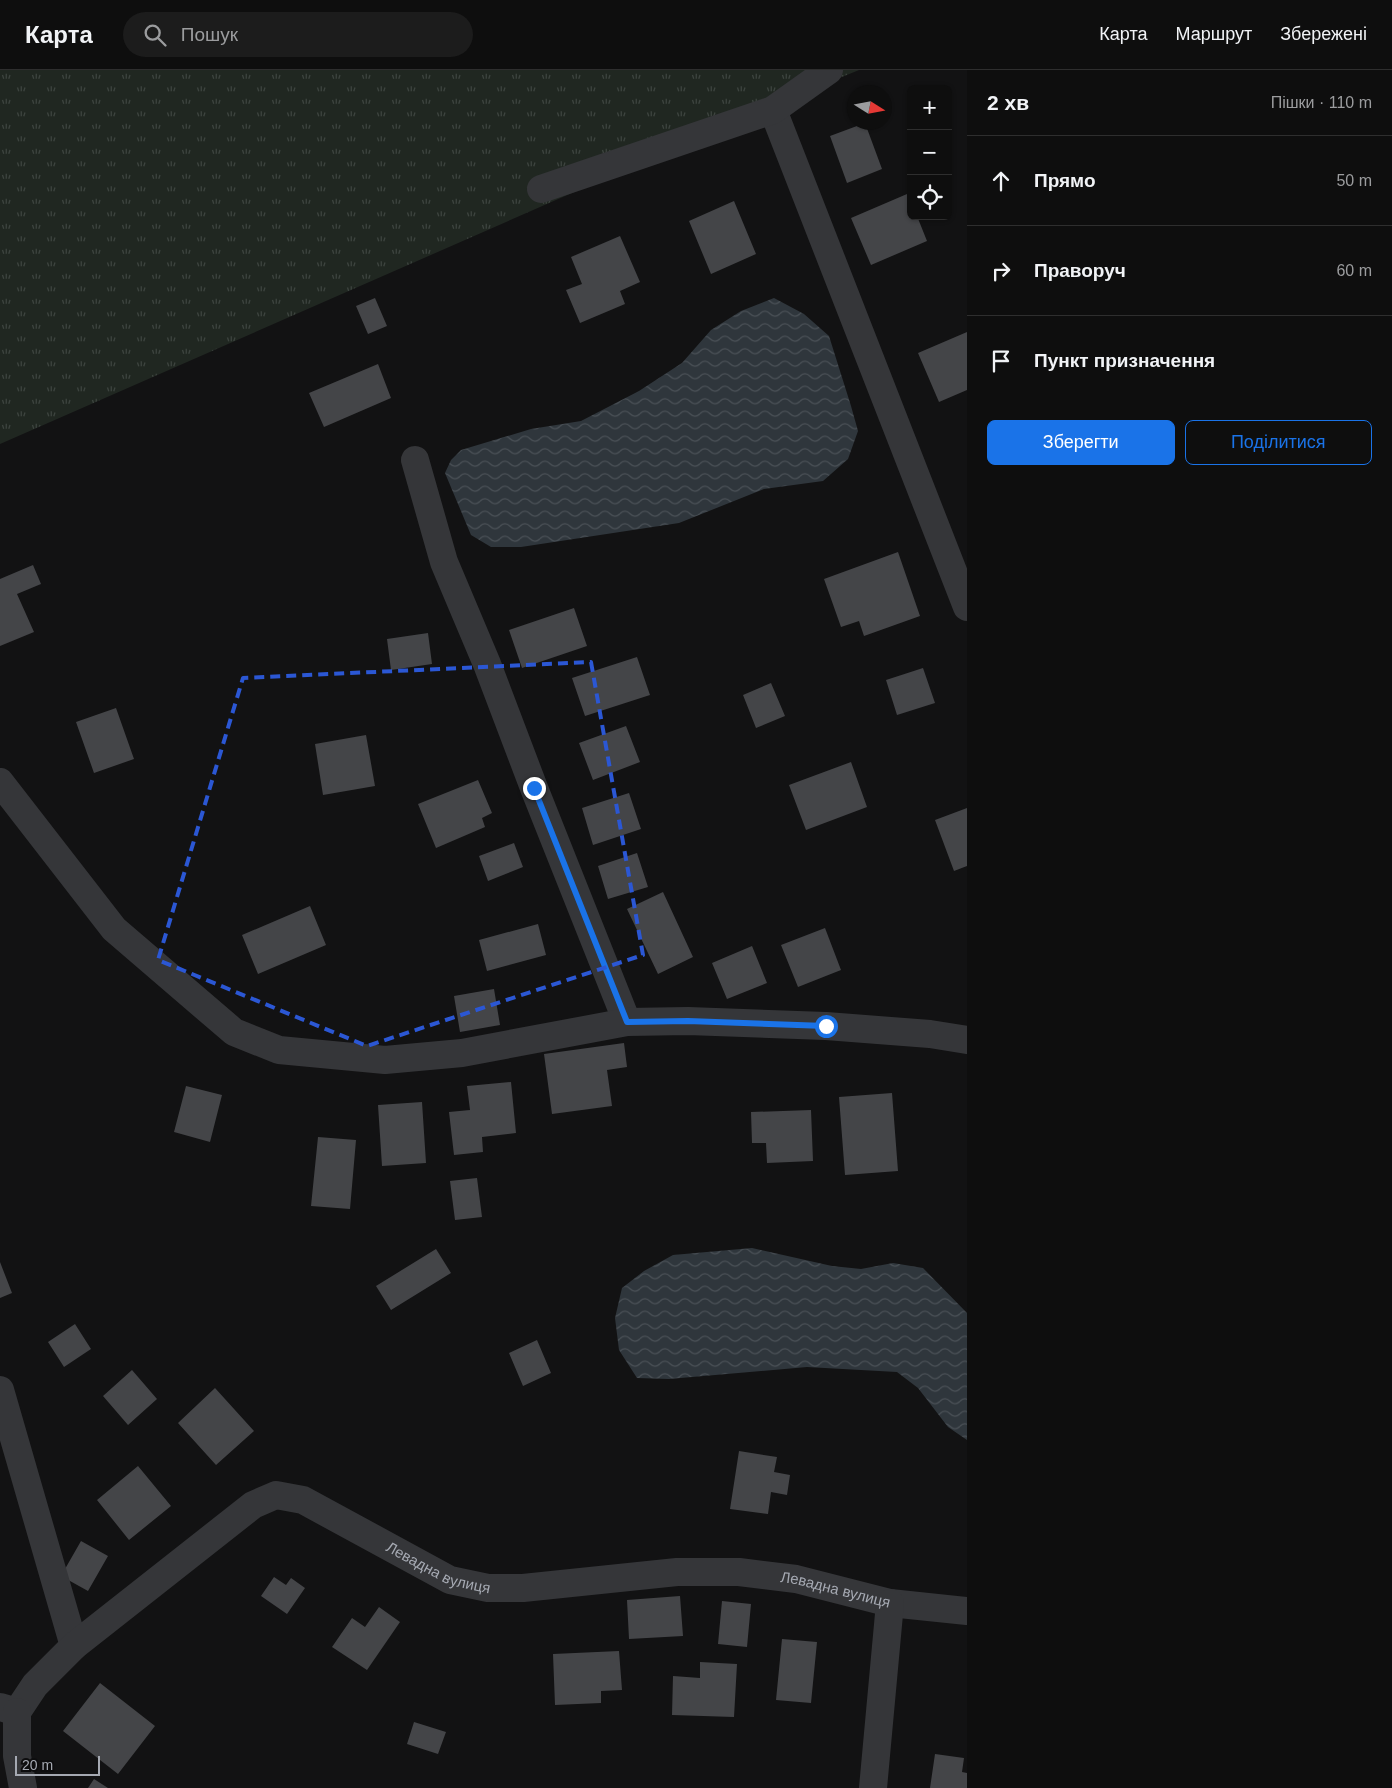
<!DOCTYPE html>
<html lang="uk">
<head>
<meta charset="utf-8">
<style>
  :root { --surface:#0e0e0e; --page:#1c1c1c; --text:#f1f3f6; --muted:#9b9c9e; --line:#2e2e2e; --accent:#1a73e8 }
  body { margin:0; font-family:Helvetica,sans-serif; background:var(--page); color:var(--text) }
  .controls { position:absolute; right:15px; top:15px; display:grid; overflow:hidden; border-radius:8px; box-shadow:0 1px 4px #0004 }
  .controls button { width:45px; height:45px; display:grid; place-items:center; padding:0; border:0; border-bottom:1px solid var(--line); background:var(--surface); color:var(--text); font:25px sans-serif }
  .compass { position:absolute; left:847px; top:15px; width:45px; height:45px; border-radius:50%; background:var(--surface); box-shadow:0 1px 4px #0004; rotate:101deg }
  .scale { position:absolute; left:15px; bottom:12px; width:85px; box-sizing:border-box; padding-left:5px; border:2px solid #a5a9b2; border-top:0; font-size:14px; line-height:18px; white-space:nowrap; color:#a5a9b2; -webkit-text-stroke:4px #0d0d0e; paint-order:stroke }
  .stop { position:absolute; width:15px; height:15px; margin:-11px; border:4px solid #1a73e8; border-radius:50%; background:#fff }
  .stop.end { background:#1a73e8; border-color:#fff; box-shadow:0 1px 5px #0008 }
  .list { margin:0; padding:0; list-style:none }
  h2 { display:flex; justify-content:space-between; align-items:center; height:65px; margin:0; padding:0 20px; font-size:21px }
  h2 small { font-size:16px; font-weight:400; color:var(--muted) }
  .list li { display:grid; grid-template-columns:32px 1fr auto; gap:15px; align-items:center; box-sizing:border-box; height:90px; padding:0 20px; border-top:1px solid var(--line) }
  .list b { display:block; font-size:19px; white-space:nowrap }
  .list em { font-size:16px; font-style:normal; color:var(--muted) }
  .actions { display:flex; gap:10px; padding:15px 20px }
  .actions a { flex:1; padding:11px 0; border:1px solid var(--accent); border-radius:8px; text-align:center; font-size:18px; color:var(--accent) }
  .actions .main { background:var(--accent); color:#fff }
  .icon { flex:none; width:28px; height:28px; fill:none; stroke:currentColor; stroke-width:2; stroke-linecap:round; stroke-linejoin:round }
  .map { position:relative; flex:none; width:967px; height:1718px; overflow:hidden }
  header { display:flex; align-items:center; gap:30px; box-sizing:border-box; height:70px; padding:0 25px; background:var(--surface); border-bottom:1px solid var(--line) }
  header strong { font-size:24px }
  nav { display:flex; gap:28px; margin-inline-start:auto; font-size:18px }
  .search { width:350px; height:45px; background:var(--page); display:flex; align-items:center; gap:12px; box-sizing:border-box; padding:0 18px; border-radius:28px; color:var(--muted); font-size:19px }
  main { display:flex }
  aside { flex:1; background:var(--surface) }
  .map>svg:first-child { display:block }
</style>
</head>
<body>
<header>
<strong>Карта</strong>
<div class="search"><svg class="icon" aria-label="search" viewBox="0 0 24 24"><circle cx="10" cy="10" r="6"/><path d="M15 15l6 6"/></svg>Пошук</div>
<nav><a>Карта</a><a>Маршрут</a><a>Збережені</a></nav>
</header>
<main>
<div class="map">
<svg width="967" height="1718" viewBox="0 0 967 1718">
  <defs>
    <pattern id="grass-tufts" width="24" height="20" patternUnits="userSpaceOnUse" patternTransform="scale(1.25)"><rect width="24" height="20" fill="#202721"/><path d="M3 7l-1-3M5 7V3M7 7l1-3M15 17l-1-3M17 17v-4M19 17l1-3" fill="none" stroke="#3d443f"/></pattern>
    <pattern id="water-waves" width="16" height="10" patternUnits="userSpaceOnUse" patternTransform="scale(1.25)"><rect width="16" height="10" fill="#2f363c"/><path d="M0 5q4-4 8 0t8 0" fill="none" stroke="#4a5056"/></pattern>
  </defs>
  <rect width="100%" height="100%" fill="#121213"/>
  <path fill="url(#grass-tufts)" d="M0,0H859L759,41L0,374Z"/>
  <path fill="url(#water-waves)" d="M774,228L804,244L829,266L851,336L858,361L848,389L823,411L764,419L679,453L521,477H491L471,465L445,403L451,390L461,380L531,359L581,351L639,321L682,293L711,260L741,241Z
    M752,1178L832,1196L861,1199L893,1193L923,1198L967,1243V1370L948,1357L918,1318L897,1302L807,1297L669,1309L637,1308L619,1280L615,1248L622,1218L644,1201L673,1185Z"/>
  <path fill="#444548" d="M865,53L882,99L847,113L830,66Z
    M907,124L911,133V146H917L927,171L871,195L851,148Z
    M734,131L756,184L711,204L689,151Z
    M620,166L640,212L620,221L625,234L580,253L566,220L582,214L571,187Z
    M375,228L387,256L368,264L356,236Z
    M967,262V320L939,332L918,283Z
    M378,294L391,328L324,357L309,323Z
    M898,482L920,546L864,566L859,551L841,557L824,509Z
    M33,495L41,514L17,524L34,562L0,576V509Z
    M574,538L587,576L522,598L509,560Z
    M428,563L432,594L391,600L387,569Z
    M637,587L650,625L585,646L572,608Z
    M923,598L935,633L897,645L886,610Z
    M771,613L785,646L756,658L743,625Z
    M116,638L134,689L94,703L76,652Z
    M626,656L640,692L593,710L579,673Z
    M366,665L375,716L323,725L315,674Z
    M851,692L867,737L806,760L789,715Z
    M478,710L492,743L482,748L485,757L436,778L418,734Z
    M629,723L641,759L593,775L582,738Z
    M967,738V796L954,801L935,750Z
    M514,773L523,797L488,811L479,786Z
    M637,783L648,817L608,829L598,796Z
    M663,822L693,887L658,904L627,839Z
    M310,836L326,875L258,904L242,865Z
    M538,854L546,885L487,901L479,870Z
    M825,858L841,900L798,917L781,875Z
    M752,876L767,913L727,929L712,893Z
    M494,919L500,955L460,962L454,926Z
    M624,973L627,997L607,1000L612,1036L552,1044L544,984Z
    M511,1012L516,1063L482,1067L483,1082L454,1085L449,1042L470,1040L467,1016Z
    M186,1016L222,1025L210,1072L174,1062Z
    M892,1023L898,1101L845,1105L839,1027Z
    M422,1032L426,1093L382,1096L378,1035Z
    M811,1040L813,1091L767,1093L766,1073H752L751,1042Z
    M318,1067L356,1070L350,1139L311,1136Z
    M477,1108L482,1147L455,1150L450,1111Z
    M436,1179L451,1203L391,1240L376,1216Z
    M0,1192L12,1223L0,1228Z
    M75,1254L91,1279L64,1297L48,1272Z
    M537,1270L551,1303L523,1316L509,1283Z
    M132,1300L157,1329L128,1355L103,1326Z
    M215,1318L254,1361L216,1395L178,1353Z
    M739,1381L777,1387L774,1402L790,1405L787,1425L771,1422L768,1444L730,1439Z
    M138,1396L171,1436L129,1470L97,1430Z
    M81,1471L108,1486L88,1521L61,1506Z
    M274,1507L286,1515L291,1508L305,1518L287,1544L261,1526Z
    M680,1526L683,1566L629,1569L627,1530Z
    M722,1531L751,1534L747,1577L718,1574Z
    M379,1537L400,1552L367,1600L332,1577L352,1548L365,1557Z
    M782,1569L817,1572L811,1633L776,1630Z
    M619,1581L622,1620L601,1621V1633L555,1635L553,1584Z
    M700,1592L737,1594L734,1647L672,1645L673,1606L700,1608Z
    M100,1613L155,1656L118,1704L63,1661Z
    M414,1652L446,1662L438,1684L407,1674Z
    M935,1684L964,1688L962,1702L967,1703V1718H930Z
    M94,1709L108,1718H88Z"/>
  <g fill="none" stroke-linecap="round" stroke-linejoin="round">
    <g stroke="#353639" stroke-width="28">
      <path d="M773,40L967,537"/>
      <path d="M541,119L773,40L829,0"/>
      <path d="M415,390L444,492L487,594L534,718L627,952"/>
      <path d="M0,712L114,859L234,962L279,980L385,990L462,983L627,952L688,951L826,956L930,964L967,970"/>
      <path d="M0,1320L74,1576"/>
      <path id="s1" d="M0,1637L17,1642L35,1615L74,1576L253,1435L276,1425L303,1430L450,1510L488,1518H523L677,1502H739L796,1509L890,1533L967,1541"/>
      <path d="M17,1642V1686L23,1718"/>
      <path d="M873,1718L890,1533"/>
    </g>
  </g>
  <g fill="none" stroke-linecap="round" stroke-linejoin="round">
    <path stroke="#1a73e8" stroke-width="6" d="M534,718L627,952L688,951L826,956"/>
  </g>
  <path fill="none" stroke="#2b57d4" stroke-width="4" stroke-dasharray="10 6" stroke-linejoin="round" d="M591,592L643,885L367,976L158,890L243,608Z"/>
  <g text-anchor="middle" stroke-width="4" stroke-linejoin="round" paint-order="stroke">
    <g font-size="15" fill="#a5a9b2" stroke="#0d0d0e">
      <text dy="5" stroke="none"><textPath href="#s1" startOffset="538">Левадна вулиця</textPath></text>
      <text dy="5" stroke="none"><textPath href="#s1" startOffset="942">Левадна вулиця</textPath></text>
    </g>
  </g>
</svg>
<div class="controls">
<button>+</button>
<button>−</button>
<button><svg class="icon" aria-label="locate" viewBox="0 0 24 24"><circle cx="12" cy="12" r="6"/><path d="M12 2v4M12 18v4M2 12h4M18 12h4"/></svg></button>
</div>
<svg class="compass" viewBox="-18 -18 36 36"><path d="M0-13l5 13h-10z" fill="#e53935"/><path d="M0 13l5-13h-10z" fill="#9b9c9e"/></svg>
<div class="scale">20 m</div>
<div class="stop" style="left:826px;top:956px"></div>
<div class="stop end" style="left:534px;top:718px"></div>
</div>
<aside>
<h2>2 хв<small>Пішки · 110 m</small></h2>
<ul class="list">
<li><svg class="icon" aria-label="ahead" viewBox="0 0 24 24"><path d="M12 20V5M6 11l6-6 6 6"/></svg><div><b>Прямо</b></div><em>50 m</em></li>
<li><svg class="icon" aria-label="right" viewBox="0 0 24 24"><path d="M7 20v-9h11M14 6l5 5-5 5"/></svg><div><b>Праворуч</b></div><em>60 m</em></li>
<li><svg class="icon" aria-label="arrive" viewBox="0 0 24 24"><path d="M6 21V4h12l-3 4 3 4H6"/></svg><div><b>Пункт призначення</b></div></li>
</ul>
<div class="actions"><a class="main">Зберегти</a><a>Поділитися</a></div>
</aside>
</main>
</body>
</html>
